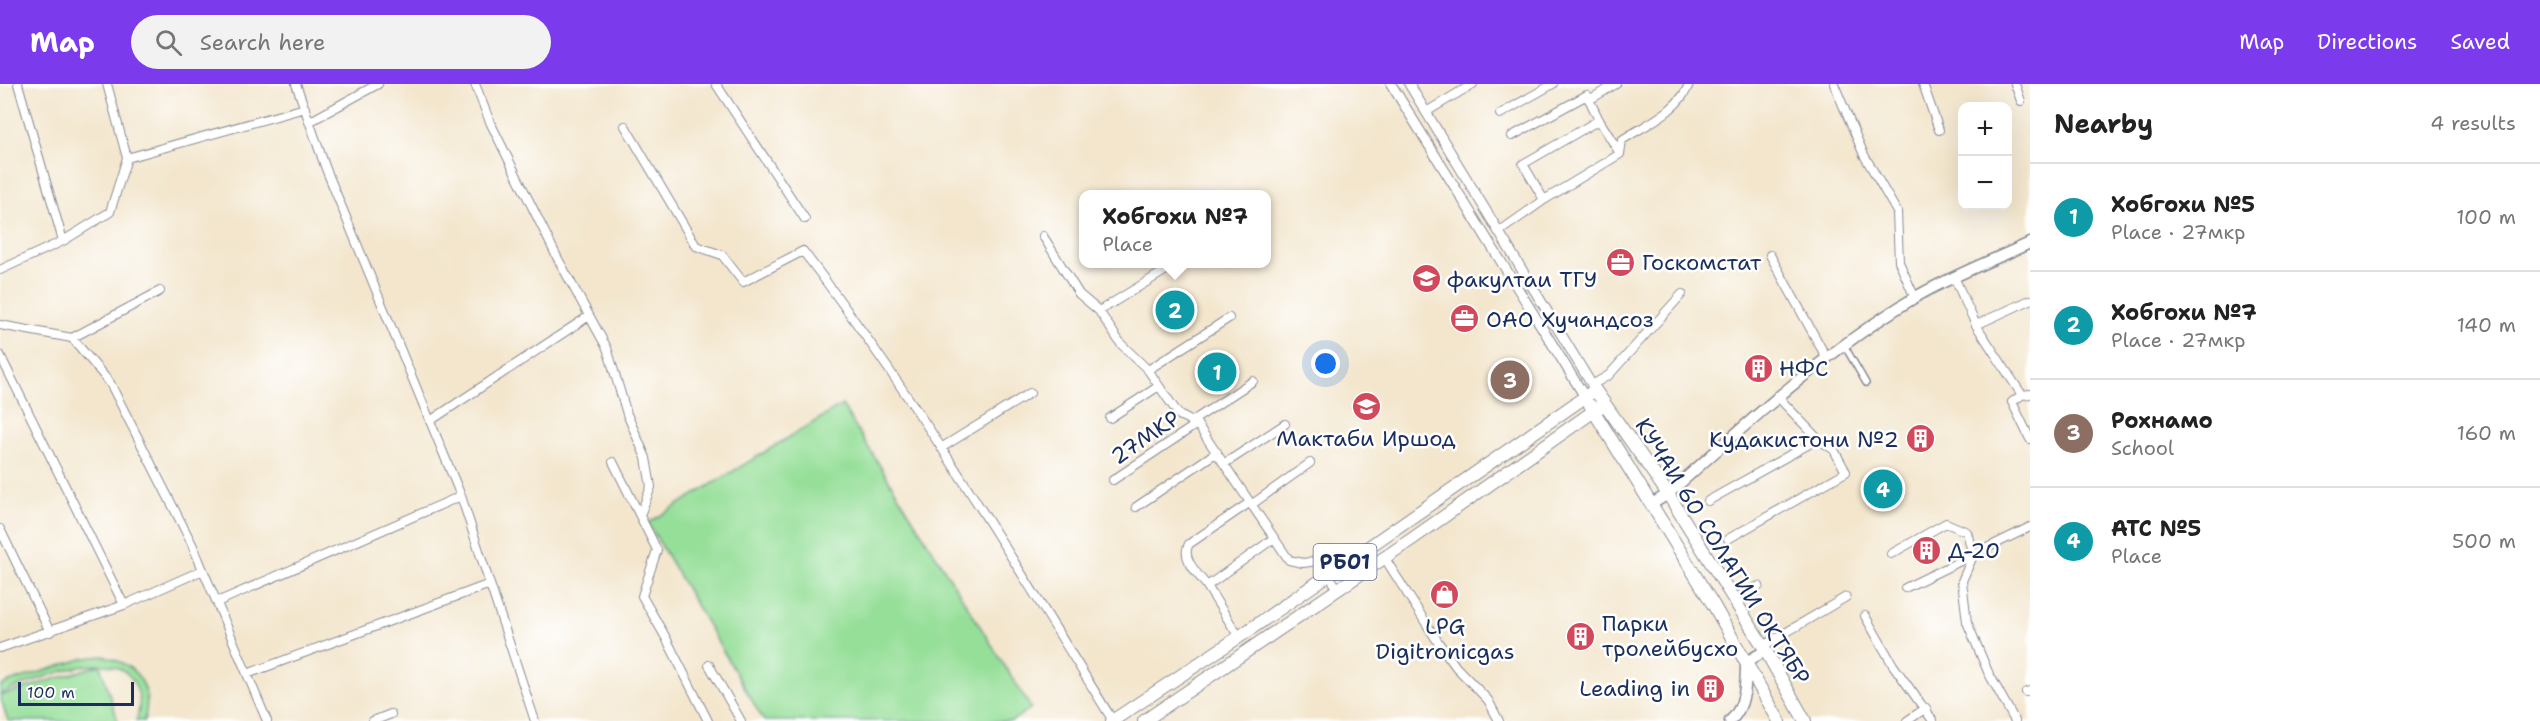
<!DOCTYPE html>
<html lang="en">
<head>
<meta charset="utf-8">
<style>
  :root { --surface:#fff; --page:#f2f2f2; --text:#222; --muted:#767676; --line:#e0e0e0; --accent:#7c3aed }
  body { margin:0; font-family:"Shantell Sans",sans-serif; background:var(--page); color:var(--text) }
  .controls { position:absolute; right:18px; top:18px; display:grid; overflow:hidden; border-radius:12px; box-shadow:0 6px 24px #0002 }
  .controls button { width:54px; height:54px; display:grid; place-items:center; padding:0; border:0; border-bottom:2px solid var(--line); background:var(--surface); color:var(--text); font:30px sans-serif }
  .scale { position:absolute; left:18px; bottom:15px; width:116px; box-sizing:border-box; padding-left:6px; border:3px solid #1b2f5e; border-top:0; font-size:16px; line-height:21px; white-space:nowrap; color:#1b2f5e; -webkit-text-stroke:4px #fff; paint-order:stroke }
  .you { position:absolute; left:1326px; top:280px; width:21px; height:21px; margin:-15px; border:4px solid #fff; border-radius:50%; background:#1a73e8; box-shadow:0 0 0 9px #1a73e833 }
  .badge { display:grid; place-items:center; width:39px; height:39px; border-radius:50%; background:var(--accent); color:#fff; font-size:20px; font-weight:700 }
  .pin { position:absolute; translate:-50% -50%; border:3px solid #fff; box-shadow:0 2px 6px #0006 }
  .popup { position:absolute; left:1079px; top:106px; width:192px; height:78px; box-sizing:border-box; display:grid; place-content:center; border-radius:12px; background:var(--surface); filter:drop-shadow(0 2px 4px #0005); font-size:20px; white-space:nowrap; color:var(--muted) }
  .popup b { font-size:22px; color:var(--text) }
  .popup::after { content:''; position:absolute; left:50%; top:100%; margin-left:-12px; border:12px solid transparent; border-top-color:var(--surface) }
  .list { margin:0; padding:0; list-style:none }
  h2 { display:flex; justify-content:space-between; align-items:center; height:78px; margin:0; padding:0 24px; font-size:26px }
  h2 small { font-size:20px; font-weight:400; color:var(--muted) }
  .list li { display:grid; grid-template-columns:39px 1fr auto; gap:18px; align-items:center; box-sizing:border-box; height:108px; padding:0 24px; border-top:2px solid var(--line) }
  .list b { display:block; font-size:22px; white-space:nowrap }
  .list p { margin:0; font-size:20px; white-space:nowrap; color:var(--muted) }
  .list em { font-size:20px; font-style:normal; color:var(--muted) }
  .icon { flex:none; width:33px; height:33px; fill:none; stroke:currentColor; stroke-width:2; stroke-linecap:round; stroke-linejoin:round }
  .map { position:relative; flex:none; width:2030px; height:637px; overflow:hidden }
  header { display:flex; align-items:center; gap:36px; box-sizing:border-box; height:84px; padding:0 30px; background:var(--accent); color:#fff }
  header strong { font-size:28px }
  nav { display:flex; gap:33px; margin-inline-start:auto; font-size:21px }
  .search { width:420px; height:54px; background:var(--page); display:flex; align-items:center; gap:15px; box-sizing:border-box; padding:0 21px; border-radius:33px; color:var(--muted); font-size:22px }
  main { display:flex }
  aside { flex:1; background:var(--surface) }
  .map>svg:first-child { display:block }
</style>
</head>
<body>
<header>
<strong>Map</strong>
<div class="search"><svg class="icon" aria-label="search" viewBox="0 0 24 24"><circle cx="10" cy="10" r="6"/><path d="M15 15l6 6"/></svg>Search here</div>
<nav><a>Map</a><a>Directions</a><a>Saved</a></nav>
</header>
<main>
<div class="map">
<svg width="2030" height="637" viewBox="0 0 2030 637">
  <rect width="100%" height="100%" fill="#fff"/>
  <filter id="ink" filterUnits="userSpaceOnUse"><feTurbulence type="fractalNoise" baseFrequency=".0167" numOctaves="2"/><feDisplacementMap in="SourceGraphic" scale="12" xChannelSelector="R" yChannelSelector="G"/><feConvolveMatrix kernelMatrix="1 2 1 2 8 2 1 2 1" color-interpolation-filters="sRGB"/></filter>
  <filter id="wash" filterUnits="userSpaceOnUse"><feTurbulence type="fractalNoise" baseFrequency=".008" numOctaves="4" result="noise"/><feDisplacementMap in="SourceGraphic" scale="24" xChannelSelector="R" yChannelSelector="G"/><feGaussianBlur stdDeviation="1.35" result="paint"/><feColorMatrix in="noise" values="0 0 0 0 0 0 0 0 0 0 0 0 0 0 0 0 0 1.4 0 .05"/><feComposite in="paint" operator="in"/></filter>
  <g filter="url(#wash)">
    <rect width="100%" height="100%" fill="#f3e6cd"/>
    <path fill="#96df99" stroke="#58877c" stroke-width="1.5" d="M842,321L1031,624L1012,637H764L648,439Z
      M104,572C137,581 154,602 144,637H136C141,622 141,611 133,597C112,561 42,595 12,605L0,611V602L9,598L85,574Z
      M100,581L118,637H8L0,612Z"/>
  </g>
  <g filter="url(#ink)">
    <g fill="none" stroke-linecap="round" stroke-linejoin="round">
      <defs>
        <path id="pedestrian" d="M1844,261L1866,299"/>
        <path id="minor" d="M18,0L63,157
          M107,0L127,74
          M296,0L326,85L461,412L535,637
          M475,0L490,38L558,175L607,264L627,330L646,374L651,403L640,431
          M716,0L805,135
          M1834,0L1864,71L1897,128L1899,178L1915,214
          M1923,0L1939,46
          M2015,0L2021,17
          M1589,16L1616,0
          M1426,28L1473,0
          M1500,30L1553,0
          M1599,36L1619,68
          M309,38L378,0
          M625,42L696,162L722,171L743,198L803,167C917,316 1014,477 1113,637
          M1512,52L1587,11L1599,36L1523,80L1544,116L1620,70L1622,56C1645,41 1680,26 1689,0
          M1500,147L1544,116
          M1043,152L1079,210L1099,227L1121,260L1148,286L1179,331L1197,340L1289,476L1303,479L1317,477L1338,504
          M1770,171L1826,273
          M0,186L63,157L110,128L127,74L305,24
          M1954,193L1976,241L2022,311
          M1099,227L1176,180
          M0,241L72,254L110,299L192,460L267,637
          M1976,241L2030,216
          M72,254L160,207
          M0,271L124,521
          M1148,286L1229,234
          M1592,301L1609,291L1682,210
          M2030,310L2022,311L2012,318L2030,355
          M1110,334L1159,302
          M430,337L589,232
          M1191,338L1253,297
          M941,364L1030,309
          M613,378L657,466L642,512L666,554L708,637
          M1224,380L1285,340
          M1113,396L1197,340
          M1708,417L1818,355
          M1251,421L1310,379
          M1136,423L1217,368
          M0,445L50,548
          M1728,455L1846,388L1834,366L1818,355L1777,312
          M1891,470L1946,439L1967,448L1973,472L1962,497L1967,538L1988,588L2015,637
          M1384,473L1438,558L1456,583L1488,616L1499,637
          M1207,502C1199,491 1180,474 1189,460L1249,419
          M1905,504L2030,443
          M1733,515L1759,502
          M217,518L461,412
          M1865,532L1893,581L1933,637
          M1239,553L1207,502L1273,455
          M1763,562L1846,513
          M0,564L124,521L203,486
          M709,581L741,637
          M247,590L490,500
          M2026,608L2030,607
          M373,637L391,630
          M1907,637L1926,624"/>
        <path id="tertiary" d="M1391,0L1585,313
          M1409,0L1595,306"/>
        <path id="secondary" d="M1652,420L1668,410C1746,340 1823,269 1914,214C1951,192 1991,177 2030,159
          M1730,637C1746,623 1746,598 1746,578L1765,567"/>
        <path id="trunk" d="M1590,321L1714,522L1779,637
          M1112,637L1239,553L1595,306L1668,410L1763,562L1805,637
          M1144,637L1412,455L1604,320"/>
      </defs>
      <use href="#pedestrian" stroke="#878a96" stroke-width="8"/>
      <use href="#minor" stroke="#878a96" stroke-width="10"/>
      <use href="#tertiary" stroke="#878a96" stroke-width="11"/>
      <use href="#secondary" stroke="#878a96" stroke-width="13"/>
      <use href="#trunk" stroke="#878a96" stroke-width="14"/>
      <use href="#pedestrian" stroke="#fff" stroke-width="5"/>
      <use href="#minor" stroke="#fff" stroke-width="8"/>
      <use href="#tertiary" stroke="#fff" stroke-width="9"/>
      <use href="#secondary" stroke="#fff" stroke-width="10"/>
      <use href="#trunk" stroke="#fff" stroke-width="12"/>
    </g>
  </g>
  <defs>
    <symbol id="office-disc" viewBox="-11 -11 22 22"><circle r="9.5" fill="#d1495b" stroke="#fff"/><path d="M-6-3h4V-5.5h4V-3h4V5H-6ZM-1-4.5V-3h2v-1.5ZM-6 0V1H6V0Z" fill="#fff"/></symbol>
    <symbol id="university-disc" viewBox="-11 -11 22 22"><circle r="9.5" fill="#d1495b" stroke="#fff"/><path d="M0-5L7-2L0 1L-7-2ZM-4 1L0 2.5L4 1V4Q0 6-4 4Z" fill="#fff"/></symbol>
    <symbol id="building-disc" viewBox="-11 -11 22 22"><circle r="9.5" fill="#d1495b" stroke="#fff"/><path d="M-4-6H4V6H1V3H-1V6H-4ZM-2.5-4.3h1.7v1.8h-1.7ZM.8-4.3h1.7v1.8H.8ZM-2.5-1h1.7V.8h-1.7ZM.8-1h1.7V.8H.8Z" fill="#fff"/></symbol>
    <symbol id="school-disc" viewBox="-11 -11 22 22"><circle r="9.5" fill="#d1495b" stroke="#fff"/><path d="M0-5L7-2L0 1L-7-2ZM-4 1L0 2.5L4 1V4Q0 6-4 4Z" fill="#fff"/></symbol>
    <symbol id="shop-disc" viewBox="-11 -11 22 22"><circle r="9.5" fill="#d1495b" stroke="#fff"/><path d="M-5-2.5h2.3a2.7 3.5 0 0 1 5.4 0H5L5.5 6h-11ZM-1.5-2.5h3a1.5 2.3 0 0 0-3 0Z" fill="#fff"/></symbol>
  </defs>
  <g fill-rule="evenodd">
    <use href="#office-disc" x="1604" y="162" width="33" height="33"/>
    <use href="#university-disc" x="1410" y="178" width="33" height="33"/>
    <use href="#office-disc" x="1448" y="218" width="33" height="33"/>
    <use href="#building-disc" x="1742" y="268" width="33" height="33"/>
    <use href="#school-disc" x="1350" y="306" width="33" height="33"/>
    <use href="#building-disc" x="1904" y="338" width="33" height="33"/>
    <use href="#building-disc" x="1910" y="450" width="33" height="33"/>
    <use href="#shop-disc" x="1428" y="494" width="33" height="33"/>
    <use href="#building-disc" x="1564" y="536" width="33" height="33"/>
    <use href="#building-disc" x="1694" y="588" width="33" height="33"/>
  </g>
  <g text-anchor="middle" stroke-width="5" stroke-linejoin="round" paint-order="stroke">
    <rect fill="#fff" stroke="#5f6d8e" stroke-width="1.5" x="1313.5" y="460" width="63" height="36" rx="4.5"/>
    <g font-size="21" font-weight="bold" fill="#1b2f5e">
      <text x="1345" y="485">РБ01</text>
    </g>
    <g font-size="22" fill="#1b2f5e" stroke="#fff" text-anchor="start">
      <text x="1642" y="186">Госкомстат</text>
      <text x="1447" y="203">факултаи ТГУ</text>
      <text x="1486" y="243">ОАО Хучандсоз</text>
      <text x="1779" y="292">НФС</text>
      <text x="1366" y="362" text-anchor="middle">Мактаби Иршод</text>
      <text x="1899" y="363" text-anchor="end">Кудакистони №2</text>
      <text x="1948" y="474">Д-20</text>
      <text x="1602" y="547">Парки<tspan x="1602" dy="25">тролейбусхо</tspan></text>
      <text x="1445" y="550" text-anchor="middle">LPG<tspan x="1445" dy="25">Digitronicgas</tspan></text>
      <text x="1690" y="612" text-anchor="end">Leading in</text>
    </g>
    <g font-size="22" fill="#1b2f5e" stroke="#fff">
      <text transform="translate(1145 353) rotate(-34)" y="8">27МКР</text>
      <text transform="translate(1723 467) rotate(58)" y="8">КУЧАИ 60 СОЛАГИИ ОКТЯБР</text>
    </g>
  </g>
</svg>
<div class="controls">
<button>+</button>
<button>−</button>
</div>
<div class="scale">100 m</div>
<div class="you"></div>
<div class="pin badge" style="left:1217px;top:288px;background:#0f9aa8">1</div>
<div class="pin badge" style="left:1175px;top:226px;background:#0f9aa8">2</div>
<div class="popup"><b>Хобгохи №7</b>Place</div>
<div class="pin badge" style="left:1510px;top:296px;background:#8d6e63">3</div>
<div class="pin badge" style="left:1883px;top:405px;background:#0f9aa8">4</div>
</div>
<aside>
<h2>Nearby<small>4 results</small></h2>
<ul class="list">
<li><span class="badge" style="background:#0f9aa8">1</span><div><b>Хобгохи №5</b><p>Place · 27мкр</p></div><em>100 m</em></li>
<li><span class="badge" style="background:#0f9aa8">2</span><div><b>Хобгохи №7</b><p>Place · 27мкр</p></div><em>140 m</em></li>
<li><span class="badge" style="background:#8d6e63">3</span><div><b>Рохнамо</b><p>School</p></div><em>160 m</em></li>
<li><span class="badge" style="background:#0f9aa8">4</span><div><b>АТС №5</b><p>Place</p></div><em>500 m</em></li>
</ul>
</aside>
</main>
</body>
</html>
